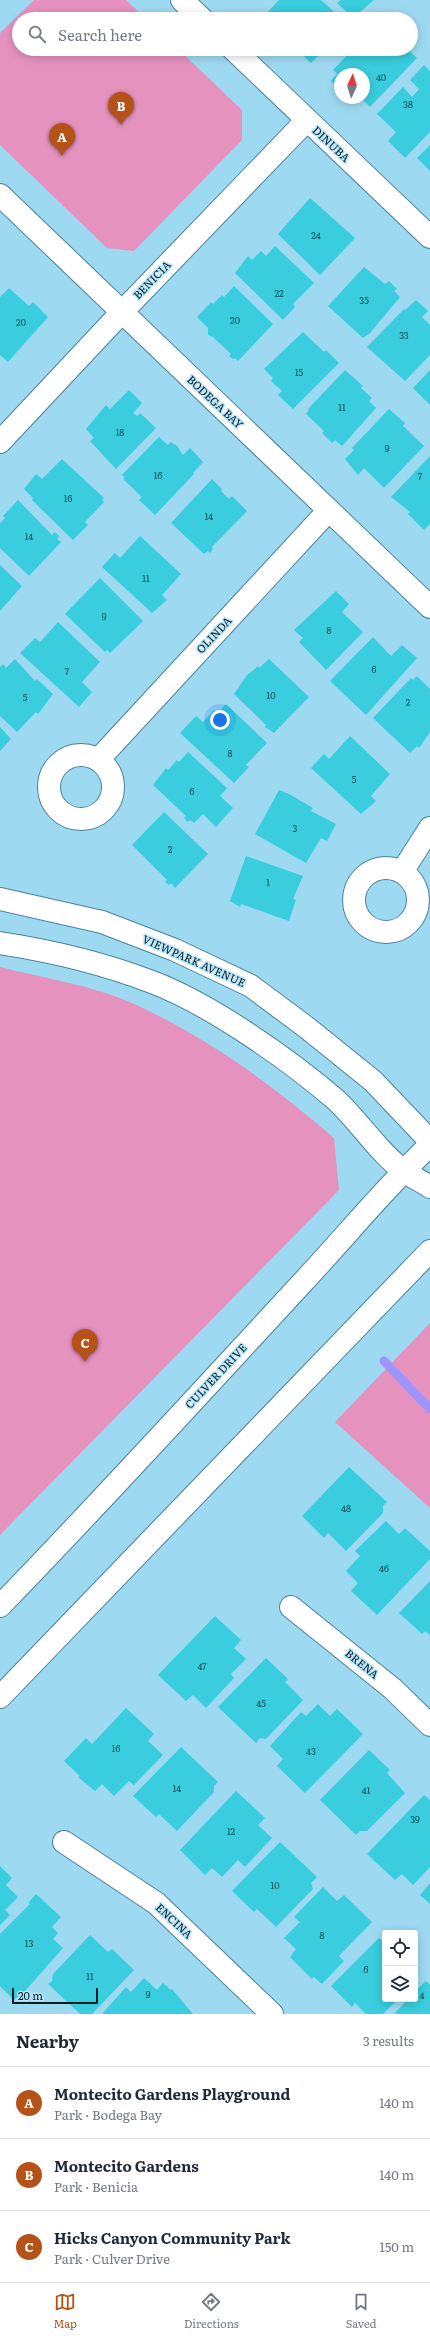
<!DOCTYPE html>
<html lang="en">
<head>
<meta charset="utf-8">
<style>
  :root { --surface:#fff; --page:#f2f2f3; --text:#1f2937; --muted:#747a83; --line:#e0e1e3; --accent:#b45217 }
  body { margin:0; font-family:Literata,serif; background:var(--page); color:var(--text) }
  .controls { position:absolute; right:12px; bottom:12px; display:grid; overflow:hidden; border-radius:4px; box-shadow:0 2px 10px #0003 }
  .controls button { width:36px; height:36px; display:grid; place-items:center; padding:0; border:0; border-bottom:1px solid var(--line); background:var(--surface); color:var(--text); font:20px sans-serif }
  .compass { position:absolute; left:334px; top:68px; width:36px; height:36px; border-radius:50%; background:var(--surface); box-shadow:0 2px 10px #0003; rotate:4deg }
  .scale { position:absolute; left:12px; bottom:10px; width:86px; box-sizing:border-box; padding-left:4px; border:2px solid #051e27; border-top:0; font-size:11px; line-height:14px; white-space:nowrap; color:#051e27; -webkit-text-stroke:3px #b5e4f8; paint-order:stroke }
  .you { position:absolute; left:220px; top:720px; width:14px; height:14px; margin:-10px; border:3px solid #fff; border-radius:50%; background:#1a73e8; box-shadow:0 0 0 6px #1a73e833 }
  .badge { display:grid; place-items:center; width:26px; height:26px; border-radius:50%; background:var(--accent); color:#fff; font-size:13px; font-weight:700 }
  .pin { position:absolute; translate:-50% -33px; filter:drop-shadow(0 1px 2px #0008) }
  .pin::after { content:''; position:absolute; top:21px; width:14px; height:12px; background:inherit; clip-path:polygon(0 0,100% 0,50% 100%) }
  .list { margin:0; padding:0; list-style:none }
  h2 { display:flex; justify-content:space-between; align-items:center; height:52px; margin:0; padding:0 16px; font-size:17px }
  h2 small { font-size:13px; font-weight:400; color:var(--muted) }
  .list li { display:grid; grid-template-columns:26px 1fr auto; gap:12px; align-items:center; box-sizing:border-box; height:72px; padding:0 16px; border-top:1px solid var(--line) }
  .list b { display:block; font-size:15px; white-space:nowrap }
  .list p { margin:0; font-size:13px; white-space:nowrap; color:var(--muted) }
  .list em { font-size:13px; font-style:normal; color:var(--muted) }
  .icon { flex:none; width:22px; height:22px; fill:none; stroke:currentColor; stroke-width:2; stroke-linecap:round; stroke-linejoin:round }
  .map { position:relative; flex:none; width:430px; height:2014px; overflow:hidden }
  .search { position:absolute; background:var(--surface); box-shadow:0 2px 10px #0003; left:12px; right:12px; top:12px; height:44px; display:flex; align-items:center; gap:10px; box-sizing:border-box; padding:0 14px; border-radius:22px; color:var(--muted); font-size:15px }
  .sheet { height:268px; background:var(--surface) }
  nav { display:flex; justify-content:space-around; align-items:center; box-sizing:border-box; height:56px; border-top:1px solid var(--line); background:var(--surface); font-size:11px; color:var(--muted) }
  nav a { display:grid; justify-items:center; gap:2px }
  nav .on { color:var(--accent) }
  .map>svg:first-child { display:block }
</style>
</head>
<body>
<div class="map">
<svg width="430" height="2014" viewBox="0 0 430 2014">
  <rect width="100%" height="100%" fill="#9ed9f2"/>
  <path fill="#e592bf" d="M34,0H126L146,19H19V49H178L242,110V140L134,251L107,248L0,145V33Z
    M0,967C43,978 91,985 132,1003C207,1037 273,1085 334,1138L339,1190L0,1535Z
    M430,1323V1508L335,1422Z"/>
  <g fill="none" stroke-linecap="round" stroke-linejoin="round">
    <path stroke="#9e94fe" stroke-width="9" d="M384,1361L430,1409"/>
  </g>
  <path fill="#39cddd" d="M279,0H321L342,19H273L267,13Z
    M341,0H374L353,18L337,3Z
    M296,49H325L311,63Z
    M353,49H357L365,56L370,49H407L417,58L370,107L361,98H364V74H340V90L331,81L337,74L333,70Z
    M424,65L430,71V132L405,158L388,141L396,132L377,114L403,87L412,97L419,89L410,80Z
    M430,145V171L417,158Z
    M310,198L355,238L320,275L278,234Z
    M275,246L314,283L293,304L295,307L283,320L235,273L248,256L252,260L261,251L266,256Z
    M364,267L385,284L389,281L397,289L394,291L400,297L370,333L363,338L328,306Z
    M234,286L273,324L238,361L235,358L233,359L229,356L231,354L213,337L208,335V328L197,317L211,302L213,304L222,295L224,297Z
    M9,288L29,306L33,302L48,317L8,362L0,355V297Z
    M416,300L428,311L422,317L430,325V355L405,381L367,347L404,309L405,310Z
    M303,332L324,352L326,350L339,363L293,409L278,395L282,391L271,381L273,378L264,369Z
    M345,370L363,386L361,388L372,398L369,401L376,408L342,446L335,440L332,443L322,433L324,431L306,414L309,410L308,409Z
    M430,370V405L413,388Z
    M129,390L142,403L133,413L137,416L140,413L156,428L116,469L90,441L94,438L86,429L106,405L110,409Z
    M389,409L405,423L403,426L424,446L384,488L364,468L358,475L345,459L354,450L352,448Z
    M159,437L168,445L171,442L177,446L183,455L190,448L203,462L193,473L194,474L155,515L139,500L142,497L123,479L125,477L122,475Z
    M430,456V524L424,530L408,514L410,512L391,497Z
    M62,459L104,498L102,500L104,502L85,522L88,525L73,540L32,500L33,498L24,489L36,474L42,479Z
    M212,479L222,489L221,491L229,499L232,496L247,511L212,547L213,549L210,553L208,551L204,554L171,523Z
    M18,500L52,535L55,532L59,536L57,539L61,542L29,576L0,548V523L5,518L3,516Z
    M140,536L181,574L162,595L167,600L152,613L102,567L115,553L120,558Z
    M0,565L22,586L0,611Z
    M100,578L143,621L110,653L107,650L105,652L65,614Z
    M336,591L349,604L342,612L363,632L326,670L299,642L303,638L294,630Z
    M58,622L100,662L82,682L92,692L79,707L20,653L35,638L40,642Z
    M373,637L391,656L402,645L417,658L366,715L330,681Z
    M15,659L35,681L37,679L53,694L38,714L36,712L17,732L0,716V667L3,664L6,668Z
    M269,659L309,697L274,733L265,727L266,725L234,694L247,675L258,666L259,668Z
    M417,676L430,689V732L419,748L417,746L410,753L373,718L411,678L413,680Z
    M226,704L267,743L246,765L249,767L234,783L180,733L196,716L203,722L214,710L217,713Z
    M0,727L11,739L0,751Z
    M350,736L390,774L371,796L376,801L361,814L311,768L324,754L329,759Z
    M188,752L227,788L220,796L233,808L216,827L203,814L194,823L190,820L188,822L184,818L186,816L153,785L166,768L168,770L177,760L179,762Z
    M279,790L289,794L313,808L311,811L336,824L327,841L321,838L306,863L255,834Z
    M164,812L208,854L175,888L171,883L169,885L165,882L167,880L132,845Z
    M246,856L303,876L293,899L296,900L289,921L241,904L240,907L230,901Z
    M349,1467L387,1502L383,1506V1513L346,1551L328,1533L324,1538L302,1516Z
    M386,1521L399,1534L405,1528L430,1551V1559L377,1615L351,1591L358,1583L346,1571L360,1556L355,1551Z
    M430,1581V1635L425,1631L422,1634L399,1613Z
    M215,1616L241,1640L234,1648L246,1659L231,1674L234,1678L206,1708L193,1695L186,1701L158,1675Z
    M266,1658L288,1679L285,1682L303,1700L266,1739L260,1738L256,1743L218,1707Z
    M318,1704L330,1716L337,1709L363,1734L305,1793L277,1766L283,1759L270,1746L301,1712L306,1716Z
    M126,1708L154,1734L148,1741L163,1755L134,1785L129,1781L114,1796L102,1784L95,1791L78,1777L80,1776L64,1761L86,1738L92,1744Z
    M181,1747L218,1782L214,1786V1792L177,1831L159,1814L156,1817L133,1796Z
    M369,1750L390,1770L387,1773L405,1793L367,1831H360L356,1835L320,1800Z
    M236,1791L265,1818L258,1825L272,1838L245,1867L238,1860L222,1877L212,1868L205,1875L180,1850Z
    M424,1795L430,1800V1867L413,1885L402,1874L395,1880L367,1854Z
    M280,1842L317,1877L311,1883L313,1889L276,1927L257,1909L254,1912L232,1891Z
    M0,1866L12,1878L6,1885L18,1897L5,1910L10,1915L0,1925Z
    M430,1883V1904L420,1895Z
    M323,1887L337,1901L344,1895L372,1922L339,1956L344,1961L322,1984L314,1977L312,1979L290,1957L296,1949L284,1938L300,1922L294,1917Z
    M36,1894L61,1917L52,1927L58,1933L53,1939L63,1948L25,1991L14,2000L0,1986V1934L30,1904L28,1903Z
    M90,1935L108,1952L112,1949L134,1970L92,2014H80L48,1984L52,1981L53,1974Z
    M379,1938L385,1943V1999H398L383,2014H366L355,2003L352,2007L331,1986Z
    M144,1978L157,1990L163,1983L171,1990L172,1989L193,2014H102L126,1987L131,1992Z
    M426,1981L430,1985V2014H394L408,1999H415V1991Z"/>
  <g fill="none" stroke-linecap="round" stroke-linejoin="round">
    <defs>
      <path id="minor" d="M182,0L202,19
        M233,49L430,237
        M0,195L430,607
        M0,442L121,313L307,120
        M49 787a32 32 0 1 1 64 0a32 32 0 1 1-64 0Z
        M98,760L329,510
        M354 900a32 32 0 1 1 64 0a32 32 0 1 1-64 0Z
        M402,872L430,828
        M291,1607L393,1689L430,1725
        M64,1842L156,1903L272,2014"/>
      <path id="tertiary" d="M0,899L102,922L175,950L251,986L306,1027L373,1081L430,1141
        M0,943C52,951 103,963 152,982C210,1004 287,1058 335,1099C359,1121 378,1152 404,1171C412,1177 421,1181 430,1187"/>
      <path id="primary" d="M0,1606C103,1500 203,1390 303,1282C346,1236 385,1188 430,1145
        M0,1697L430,1251"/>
    </defs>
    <use href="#minor" stroke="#49829a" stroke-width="24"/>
    <use href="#tertiary" stroke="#49829a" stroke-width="24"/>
    <use href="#primary" stroke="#49829a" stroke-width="24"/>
    <use href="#minor" stroke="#fff" stroke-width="22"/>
    <use href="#tertiary" stroke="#fff" stroke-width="22"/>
    <use href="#primary" stroke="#fff" stroke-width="22"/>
  </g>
  <g text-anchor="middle" stroke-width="3" stroke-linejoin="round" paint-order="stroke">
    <g font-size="9" fill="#124a54">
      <text x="381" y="81">40</text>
      <text x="408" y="108">38</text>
      <text x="316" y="239">24</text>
      <text x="279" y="297">22</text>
      <text x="364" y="304">35</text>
      <text x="235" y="324">20</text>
      <text x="21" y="326">20</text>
      <text x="404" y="339">33</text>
      <text x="299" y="376">15</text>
      <text x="342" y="411">11</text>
      <text x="120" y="436">18</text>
      <text x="387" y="452">9</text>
      <text x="158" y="479">16</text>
      <text x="420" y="480">7</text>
      <text x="68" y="502">16</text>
      <text x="209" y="520">14</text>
      <text x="29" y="540">14</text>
      <text x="146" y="582">11</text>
      <text x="104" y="620">9</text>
      <text x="329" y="634">8</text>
      <text x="374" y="673">6</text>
      <text x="67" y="675">7</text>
      <text x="271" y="699">10</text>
      <text x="25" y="701">5</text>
      <text x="408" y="706">2</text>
      <text x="230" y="757">8</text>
      <text x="354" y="783">5</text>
      <text x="192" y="795">6</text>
      <text x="295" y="832">3</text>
      <text x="170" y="853">2</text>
      <text x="268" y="886">1</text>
      <text x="346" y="1512">48</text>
      <text x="384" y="1572">46</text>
      <text x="202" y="1670">47</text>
      <text x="261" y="1707">45</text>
      <text x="116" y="1752">16</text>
      <text x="311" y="1755">43</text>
      <text x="177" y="1792">14</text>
      <text x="366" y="1794">41</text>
      <text x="415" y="1823">39</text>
      <text x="231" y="1835">12</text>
      <text x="275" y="1889">10</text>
      <text x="322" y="1939">8</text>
      <text x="29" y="1947">13</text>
      <text x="366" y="1973">6</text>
      <text x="90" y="1980">11</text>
      <text x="148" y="1998">9</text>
      <text x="422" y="1999">4</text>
    </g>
    <g font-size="11" fill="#051e27" stroke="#b5e4f8">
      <text transform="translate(331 144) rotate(43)" y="4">DINUBA</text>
      <text transform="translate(152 280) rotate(-46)" y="4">BENICIA</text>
      <text transform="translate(215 402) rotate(43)" y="4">BODEGA BAY</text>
      <text transform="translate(214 635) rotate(-47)" y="4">OLINDA</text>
      <text transform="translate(194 961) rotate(24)" y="4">VIEWPARK AVENUE</text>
      <text transform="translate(216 1376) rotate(-47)" y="4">CULVER DRIVE</text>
      <text transform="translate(362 1664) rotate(39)" y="4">BRENA</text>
      <text transform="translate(174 1921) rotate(43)" y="4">ENCINA</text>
    </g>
  </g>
</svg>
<div class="controls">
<button><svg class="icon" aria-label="locate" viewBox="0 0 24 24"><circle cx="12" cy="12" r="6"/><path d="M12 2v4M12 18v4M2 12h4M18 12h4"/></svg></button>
<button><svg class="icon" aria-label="layers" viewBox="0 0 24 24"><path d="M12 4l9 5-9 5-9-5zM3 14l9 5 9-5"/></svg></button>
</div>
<svg class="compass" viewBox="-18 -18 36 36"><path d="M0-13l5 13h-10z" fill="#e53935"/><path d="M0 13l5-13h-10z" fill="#747a83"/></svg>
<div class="scale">20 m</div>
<div class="you"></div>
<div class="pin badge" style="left:62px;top:156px">A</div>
<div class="pin badge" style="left:121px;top:125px">B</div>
<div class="pin badge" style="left:85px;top:1362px">C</div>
<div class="search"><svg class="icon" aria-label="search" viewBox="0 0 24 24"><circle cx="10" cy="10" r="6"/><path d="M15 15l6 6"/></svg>Search here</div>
</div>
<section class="sheet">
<h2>Nearby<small>3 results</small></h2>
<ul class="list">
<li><span class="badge">A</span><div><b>Montecito Gardens Playground</b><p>Park · Bodega Bay</p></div><em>140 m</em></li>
<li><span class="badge">B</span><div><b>Montecito Gardens</b><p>Park · Benicia</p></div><em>140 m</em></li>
<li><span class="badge">C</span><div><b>Hicks Canyon Community Park</b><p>Park · Culver Drive</p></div><em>150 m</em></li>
</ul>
</section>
<nav>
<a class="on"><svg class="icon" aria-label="map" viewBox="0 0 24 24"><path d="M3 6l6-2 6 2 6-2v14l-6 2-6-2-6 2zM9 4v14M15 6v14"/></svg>Map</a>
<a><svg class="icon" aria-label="directions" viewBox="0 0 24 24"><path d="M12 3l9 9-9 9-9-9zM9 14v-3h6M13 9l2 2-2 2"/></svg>Directions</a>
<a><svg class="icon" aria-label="saved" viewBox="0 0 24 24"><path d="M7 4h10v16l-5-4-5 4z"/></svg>Saved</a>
</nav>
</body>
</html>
